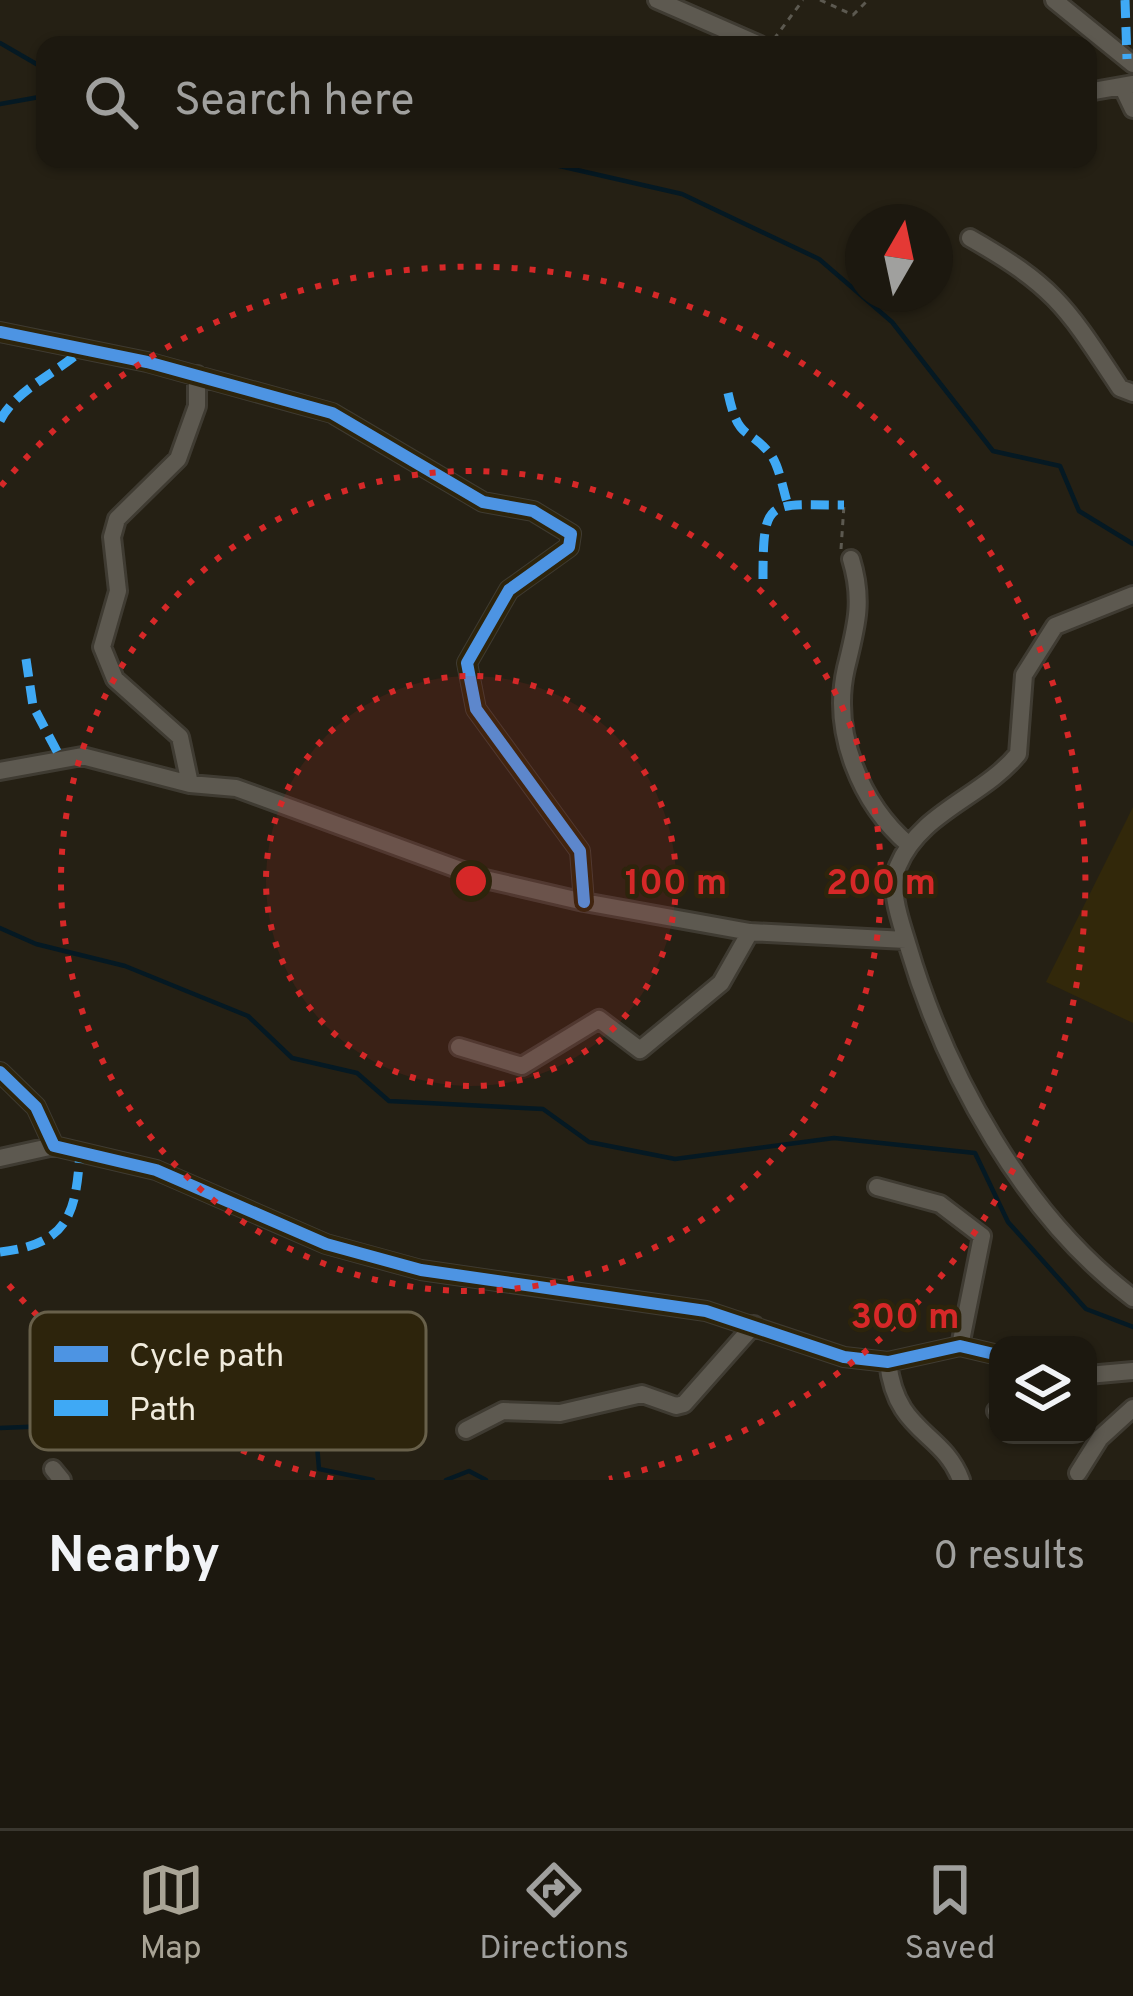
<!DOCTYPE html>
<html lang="en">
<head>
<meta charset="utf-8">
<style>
  :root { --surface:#1c180f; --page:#29251d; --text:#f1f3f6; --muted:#a0a09e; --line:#3a372f; --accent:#a9a496 }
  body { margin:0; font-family:Overpass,sans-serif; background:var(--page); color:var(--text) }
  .controls { position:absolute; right:36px; bottom:36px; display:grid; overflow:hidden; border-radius:24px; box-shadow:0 3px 9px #0004 }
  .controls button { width:108px; height:108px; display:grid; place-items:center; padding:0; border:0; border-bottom:3px solid var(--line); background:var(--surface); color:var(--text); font:60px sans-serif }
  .compass { position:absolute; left:845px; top:204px; width:108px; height:108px; border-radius:50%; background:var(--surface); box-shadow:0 3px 9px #0004; rotate:9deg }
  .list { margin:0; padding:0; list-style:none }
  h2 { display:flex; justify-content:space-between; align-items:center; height:156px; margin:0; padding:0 48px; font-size:51px }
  h2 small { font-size:39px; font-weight:400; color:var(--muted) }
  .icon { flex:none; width:66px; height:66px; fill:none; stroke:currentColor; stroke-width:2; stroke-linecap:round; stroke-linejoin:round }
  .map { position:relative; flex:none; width:1133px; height:1480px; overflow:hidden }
  .search { position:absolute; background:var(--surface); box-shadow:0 3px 9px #0004; left:36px; right:36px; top:36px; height:132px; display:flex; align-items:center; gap:30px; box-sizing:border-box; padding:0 42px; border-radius:24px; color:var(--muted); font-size:45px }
  .sheet { height:348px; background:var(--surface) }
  nav { display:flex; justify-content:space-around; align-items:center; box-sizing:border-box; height:168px; border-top:3px solid var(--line); background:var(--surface); font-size:33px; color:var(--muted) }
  nav a { display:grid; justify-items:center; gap:6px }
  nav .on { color:var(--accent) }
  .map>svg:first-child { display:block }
</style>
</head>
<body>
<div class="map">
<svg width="1133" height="1480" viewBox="0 0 1133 1480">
  <rect width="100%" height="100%" fill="#252014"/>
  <path fill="#32280a" d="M1133,807V1023L1046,982Z"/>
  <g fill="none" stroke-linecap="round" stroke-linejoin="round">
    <path stroke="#051923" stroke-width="4.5" d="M0,43L45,69
      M0,104L45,96
      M331,159H423
      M529,159L682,194L819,259L892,322L993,451L1060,466L1079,511L1133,544
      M0,928L36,944L125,966L248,1016L292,1058L357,1073L389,1101L543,1109L589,1142L675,1159L834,1138L975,1153L1008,1222L1086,1309L1133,1327
      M0,1428L50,1426L92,1445L216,1416L255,1435L295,1424L317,1445L319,1469L373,1480
      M446,1480L469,1471L486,1480"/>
    <defs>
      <path id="street" d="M657,0L760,45
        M1054,0L1133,64
        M1123,88L1133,109
        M1088,92L1133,84
        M970,238C1056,287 1067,308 1120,388L1133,393
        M0,332L147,362L332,413L483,502L533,511L571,534L569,547L509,590L467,663L476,709L580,851L584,902
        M851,559C864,601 856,627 846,668C831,733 861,804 909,845
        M1133,595L1055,626L1024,675L1018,754C983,797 920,812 898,866C888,890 901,922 908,946C946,1075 1024,1216 1133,1298
        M0,771L82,756L190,784L236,788L485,879L584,902L750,932L906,940
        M190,784L180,737L115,679L102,647L118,591L112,537L117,519L178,459L197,406V375
        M459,1047L522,1066L599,1019L640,1050L721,983L750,932
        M0,1072L36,1107L54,1146L156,1170L326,1244L421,1270L706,1311L844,1357L888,1362L960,1346L998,1355
        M0,1158L54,1146
        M877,1187L940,1204L982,1236L960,1346
        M888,1362C896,1434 942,1430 961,1480
        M1088,1375L1133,1371
        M996,1411L998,1409
        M466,1430L503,1411L560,1413L642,1394L676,1406L684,1404L754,1325
        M53,1469L62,1480
        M1078,1473L1100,1438L1133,1408"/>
    </defs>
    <use href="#street" stroke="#3f3b32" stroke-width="22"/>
    <path stroke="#5c5950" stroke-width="3" stroke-dasharray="6 6" stroke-linecap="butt" d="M820,0L853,15L868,0
      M774,39L803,0
      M841,549L844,505"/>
    <use href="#street" stroke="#5d5950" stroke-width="16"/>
    <path stroke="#3fa9f5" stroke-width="9" stroke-dasharray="18 9" stroke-linecap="butt" d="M1125,0L1127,59
      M728,393C739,443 747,425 771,455C779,466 783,489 787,502
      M0,421C15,390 57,373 83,349
      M763,579C763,496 768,505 844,505
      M26,659L33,706L60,757
      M0,1252C69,1244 76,1214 80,1151"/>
    <defs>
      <path id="cycleway" d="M0,332L147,362L332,413L483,502L533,511L571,534L569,547L509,590L467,663L476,709L580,851L584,902
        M0,1072L36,1107L54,1146L156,1170L326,1244L421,1270L706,1311L844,1357L888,1362L960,1346L998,1355"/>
    </defs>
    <use href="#cycleway" stroke="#2d240c" stroke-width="20"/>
    <use href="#cycleway" stroke="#4d94e3" stroke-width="12"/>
  </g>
  <circle cx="471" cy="881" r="205" fill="#d62828" fill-opacity=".12"/>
  <g fill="none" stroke="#d62828" stroke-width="6" stroke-dasharray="6 12">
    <circle cx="471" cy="881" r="205"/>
    <circle cx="471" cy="881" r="410"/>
    <path d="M333 1479A614 614 0 0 1 1 1276M1 486A614 614 0 1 1 609 1479"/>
  </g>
  <rect x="30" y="1312" width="396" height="138" rx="18" fill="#2d240c" stroke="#68604a" stroke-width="3"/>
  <rect x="54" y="1346" width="54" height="16" fill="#4d94e3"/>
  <rect x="54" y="1400" width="54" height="16" fill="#3fa9f5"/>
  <g font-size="33" fill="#f0ebdc">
    <text x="129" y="1366">Cycle path</text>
    <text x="129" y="1420">Path</text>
  </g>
  <circle cx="471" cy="881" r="18" fill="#d62828" stroke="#2d240c" stroke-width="6"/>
  <g font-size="36" text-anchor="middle" font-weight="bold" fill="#d62828" stroke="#2d240c" stroke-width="9" stroke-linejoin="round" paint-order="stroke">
    <text x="676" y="894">100 m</text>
    <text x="881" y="894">200 m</text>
    <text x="905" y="1328">300 m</text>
  </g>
</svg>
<div class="controls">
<button><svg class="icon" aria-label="layers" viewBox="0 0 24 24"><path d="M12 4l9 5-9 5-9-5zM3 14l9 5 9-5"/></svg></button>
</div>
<svg class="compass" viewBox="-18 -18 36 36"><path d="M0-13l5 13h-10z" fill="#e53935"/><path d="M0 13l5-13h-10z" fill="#a0a09e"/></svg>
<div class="search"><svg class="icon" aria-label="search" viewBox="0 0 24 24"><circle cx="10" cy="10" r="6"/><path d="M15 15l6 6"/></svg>Search here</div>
</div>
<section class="sheet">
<h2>Nearby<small>0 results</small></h2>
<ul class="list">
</ul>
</section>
<nav>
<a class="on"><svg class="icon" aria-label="map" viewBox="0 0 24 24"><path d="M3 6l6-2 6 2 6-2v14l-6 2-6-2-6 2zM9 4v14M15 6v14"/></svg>Map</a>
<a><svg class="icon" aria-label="directions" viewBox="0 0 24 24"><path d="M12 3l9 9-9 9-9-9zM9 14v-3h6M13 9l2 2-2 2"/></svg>Directions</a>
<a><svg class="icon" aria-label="saved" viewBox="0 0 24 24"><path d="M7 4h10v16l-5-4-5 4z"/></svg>Saved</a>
</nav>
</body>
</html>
